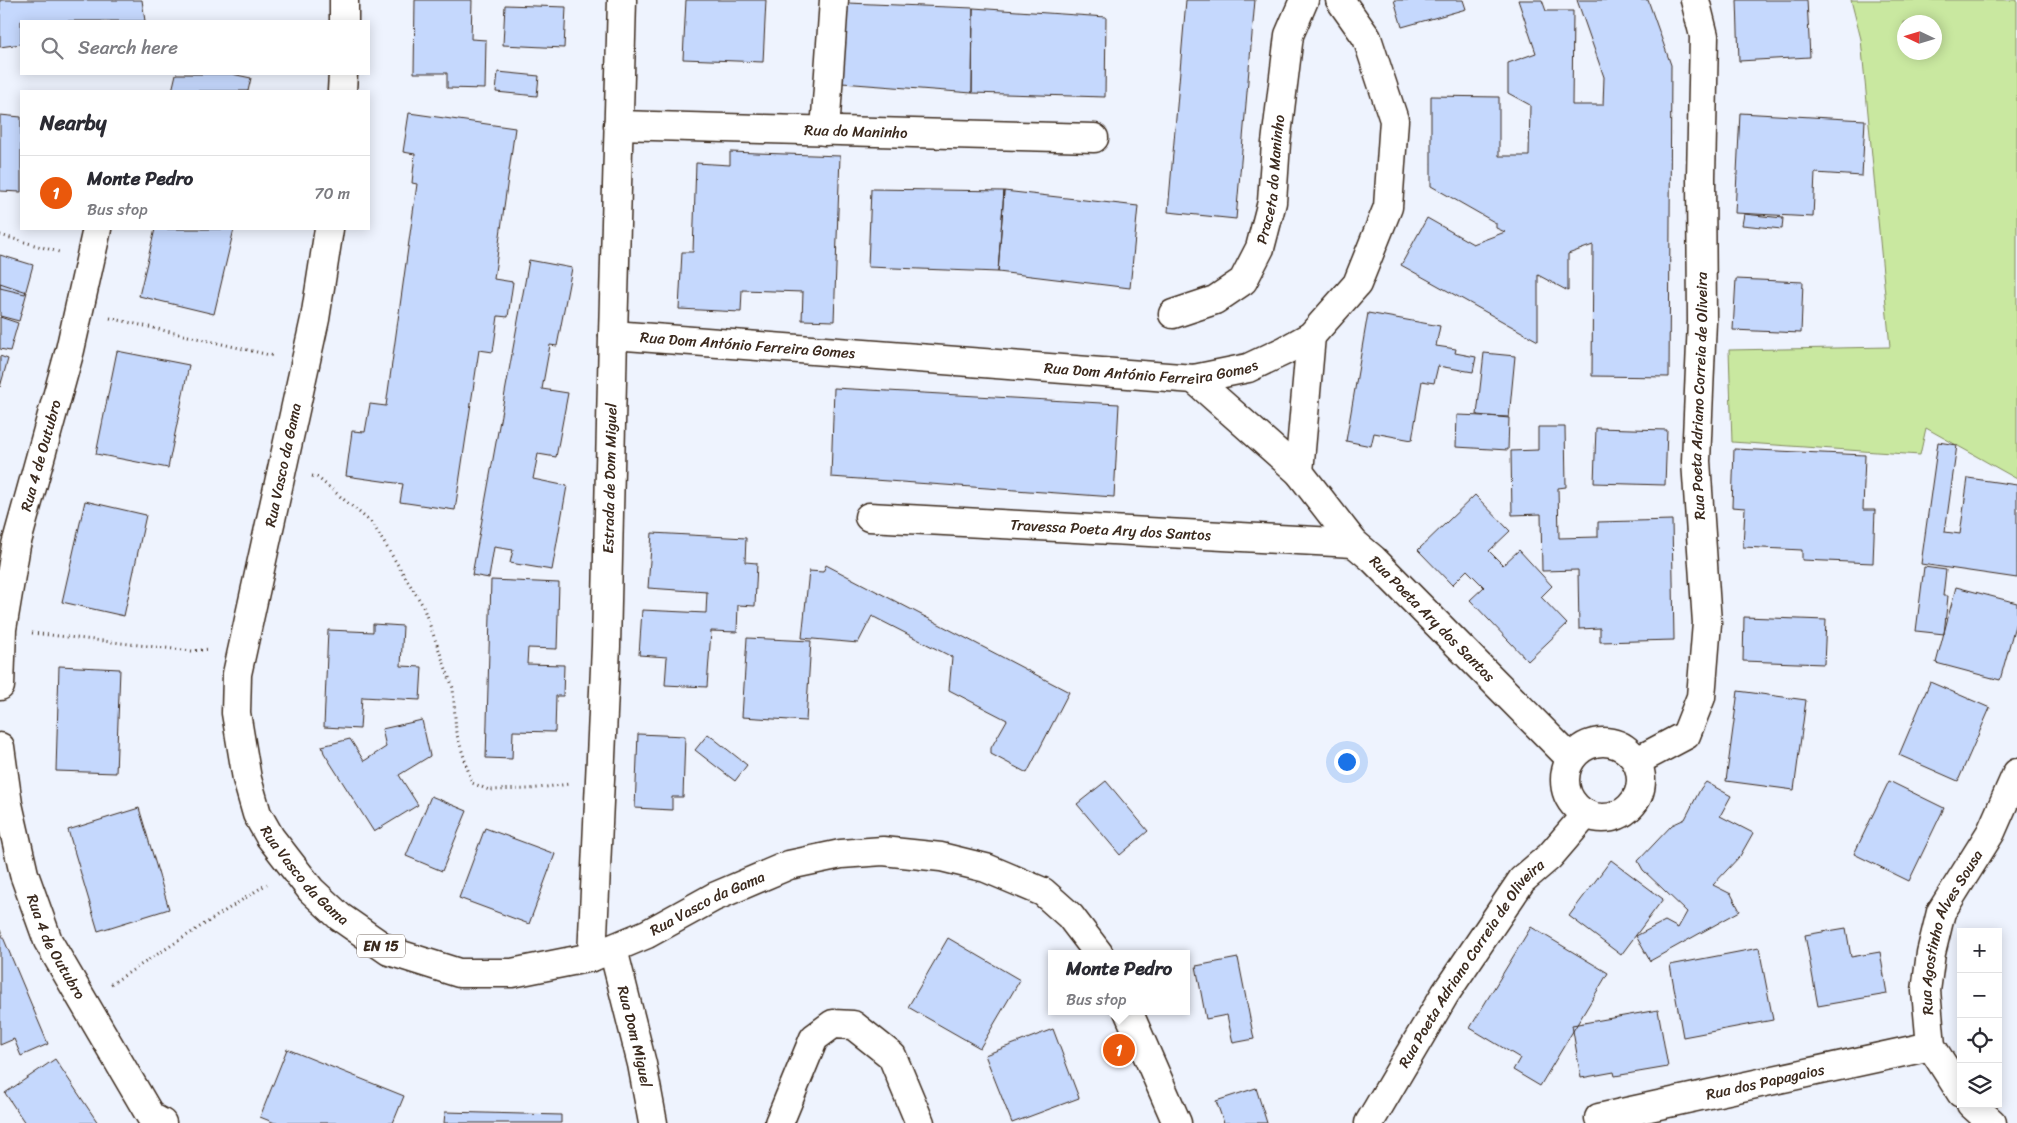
<!DOCTYPE html>
<html lang="en">
<head>
<meta charset="utf-8">
<style>
  :root { --surface:#fff; --page:#f2f2f3; --text:#2b2b33; --muted:#7c7c81; --line:#e1e1e2; --accent:#ea580c }
  body { margin:0; font-family:Sriracha,sans-serif; background:var(--page); color:var(--text) }
  .controls { position:absolute; right:15px; bottom:15px; display:grid; overflow:hidden; border-radius:0px; box-shadow:0 2px 12px #0003 }
  .controls button { width:45px; height:45px; display:grid; place-items:center; padding:0; border:0; border-bottom:1px solid var(--line); background:var(--surface); color:var(--text); font:25px sans-serif }
  .compass { position:absolute; left:1897px; top:15px; width:45px; height:45px; border-radius:50%; background:var(--surface); box-shadow:0 2px 12px #0003; rotate:274deg }
  .you { position:absolute; left:1346px; top:761px; width:18px; height:18px; margin:-12px; border:4px solid #fff; border-radius:50%; background:#1a73e8; box-shadow:0 0 0 8px #1a73e833 }
  .badge { display:grid; place-items:center; width:32px; height:32px; border-radius:50%; background:var(--accent); color:#fff; font-size:16px; font-weight:700 }
  .pin { position:absolute; translate:-50% -50%; border:2px solid #fff; box-shadow:0 1px 5px #0006 }
  .popup { position:absolute; left:1048px; top:950px; width:142px; height:65px; box-sizing:border-box; display:grid; place-content:center; border-radius:0px; background:var(--surface); filter:drop-shadow(0 1px 4px #0005); font-size:16px; white-space:nowrap; color:var(--muted) }
  .popup b { font-size:19px; color:var(--text) }
  .popup::after { content:''; position:absolute; left:50%; top:100%; margin-left:-10px; border:10px solid transparent; border-top-color:var(--surface) }
  .list { margin:0; padding:0; list-style:none }
  h2 { display:flex; justify-content:space-between; align-items:center; height:65px; margin:0; padding:0 20px; font-size:21px }
  h2 small { font-size:16px; font-weight:400; color:var(--muted) }
  .list li { display:grid; grid-template-columns:32px 1fr auto; gap:15px; align-items:center; box-sizing:border-box; height:75px; padding:0 20px; border-top:1px solid var(--line) }
  .list b { display:block; font-size:19px; white-space:nowrap }
  .list p { margin:0; font-size:16px; white-space:nowrap; color:var(--muted) }
  .list em { font-size:16px; font-style:normal; color:var(--muted) }
  .icon { flex:none; width:28px; height:28px; fill:none; stroke:currentColor; stroke-width:2; stroke-linecap:round; stroke-linejoin:round }
  .map { position:relative; flex:none; width:2017px; height:1123px; overflow:hidden }
  .search { position:absolute; background:var(--surface); box-shadow:0 2px 12px #0003; left:20px; top:20px; width:350px; height:55px; display:flex; align-items:center; gap:12px; box-sizing:border-box; padding:0 18px; border-radius:0px; color:var(--muted); font-size:19px }
  .panel { position:absolute; background:var(--surface); box-shadow:0 2px 12px #0003; left:20px; top:90px; width:350px; height:140px; border-radius:0px }
  .map>svg:first-child { display:block }
</style>
</head>
<body>
<div class="map">
<svg width="2017" height="1123" viewBox="0 0 2017 1123">
  <rect width="100%" height="100%" fill="#eef3fe"/>
  <filter id="ink" filterUnits="userSpaceOnUse"><feTurbulence type="fractalNoise" baseFrequency=".02" numOctaves="2"/><feDisplacementMap in="SourceGraphic" scale="10" xChannelSelector="R" yChannelSelector="G"/><feConvolveMatrix kernelMatrix="1 2 1 2 8 2 1 2 1" color-interpolation-filters="sRGB"/></filter>
  <g filter="url(#ink)">
    <path fill="#c9e8a0" stroke="#82895f" fill-rule="evenodd" d="M1851,0H2017V479L1926,428L1920,455L1732,442L1729,350L1890,347L1861,39ZM1904,22H1934V52H1904Z"/>
    <path fill="#c5d8fd" stroke="#3b2a1e" d="M0,0H142L145,21H21V44L0,47Z
      M415,0H472L471,39L486,40L485,89L447,88V73H414Z
      M686,0H766L763,62L683,59Z
      M1186,0H1255L1236,219L1168,212Z
      M1394,0H1463L1466,9L1402,27Z
      M1518,0H1542L1546,11H1573L1572,105H1603L1604,77L1577,0H1648L1671,65L1669,377L1592,376L1593,245L1568,254V291L1538,275V341L1401,265L1427,218L1473,244L1505,232L1496,228V223L1431,186V96L1499,97V156H1529L1530,105L1508,93V63L1536,53Z
      M1737,0H1807L1810,57L1739,61Z
      M847,3L973,8L972,93L842,83Z
      M505,5L566,7L564,48L503,45Z
      M973,8L1106,17L1105,97L972,93Z
      M498,72L539,76L537,96L496,92Z
      M176,74H232L251,78L248,91H172Z
      M409,113L515,128L494,279L513,282L508,317L498,316L493,352L479,350L455,510L400,502L403,484L346,476L352,431L365,432L370,404L386,406L417,184L412,183L415,154L403,152Z
      M1740,113L1865,120L1862,176L1815,173L1813,217L1735,213Z
      M0,115L21,117V192L0,191Z
      M730,152L840,156L834,321L802,320L803,292L742,290L741,312L679,309L682,252H693L696,163L730,165Z
      M871,189L1004,191L998,272L868,267Z
      M1004,191L1138,206L1130,288L998,272Z
      M1744,214L1783,218L1782,229L1742,225Z
      M155,229H234L214,314L139,296Z
      M0,255L33,265L25,294L0,288Z
      M529,260L572,268L557,346L550,345L542,389L568,393L556,457L538,454L533,479L567,486L552,570L510,563L513,550L494,547L489,578L472,575Z
      M1736,279L1803,282L1801,333L1733,330Z
      M0,283L27,292L19,321L0,316Z
      M1368,313L1440,326L1436,346L1456,349L1455,353L1476,357L1473,372L1438,366L1434,383L1422,381L1412,440L1374,433L1371,446L1346,441Z
      M0,317L18,323L10,351L0,349Z
      M117,351L189,365L168,468L96,454Z
      M1484,353L1515,356L1509,418L1477,415Z
      M0,356L8,359L0,387Z
      M834,388L1119,404L1114,497L831,477Z
      M1457,415L1509,417L1508,450L1456,447Z
      M1538,427H1565L1566,487L1558,488L1559,538L1598,537V522L1672,520L1674,640L1600,642V628L1579,629L1578,570L1542,571L1541,514L1512,515L1511,451L1538,450Z
      M1596,428L1667,430L1665,485L1594,483Z
      M1938,442L1957,445L1945,532L1960,534L1968,478L2017,485V578L1921,564Z
      M1734,449L1865,455L1863,510H1875L1873,563L1802,560V550L1743,547L1745,508L1732,507Z
      M1475,495L1510,531L1489,551L1503,565L1519,550L1552,586L1541,597L1567,624L1528,661L1470,600L1484,587L1467,570L1452,585L1418,550Z
      M85,501L146,515L124,616L62,602Z
      M652,533L746,538L745,562L757,563L755,606L738,605L737,632L711,631L707,687L665,685L667,657L639,655L642,610L706,613L707,592L648,588Z
      M826,565L1069,692L1027,773L991,754V748L1007,720L949,690L952,657L872,616L858,643L802,638L809,571L823,572Z
      M1924,567L1946,570L1943,596H1948L1944,634L1916,631Z
      M491,580L559,583L557,649L528,648L527,664L564,665L563,696H556L555,732L513,731L512,759L486,758Z
      M1956,587L2017,603V618L2000,680L1936,663Z
      M1744,617L1826,620L1824,664L1743,661Z
      M373,624L403,626L401,666L422,667L420,700L362,697L360,729L324,727L328,630L373,632Z
      M747,638L811,641L806,721L742,717Z
      M59,666L120,669L116,773L56,771Z
      M1930,682L1990,708L1958,781L1899,755Z
      M1738,691L1806,700L1794,790L1726,781Z
      M422,720L430,756L399,775L418,805L374,832L324,753L322,746L350,739L364,761L386,747L382,729Z
      M638,734L685,736L683,797H672V810L635,808Z
      M708,734L747,765L735,781L695,750Z
      M1106,781L1148,831L1120,855L1077,804Z
      M1889,781L1944,808L1909,881L1854,854Z
      M1706,782L1731,796L1720,816L1753,833L1740,856L1713,885L1731,894L1740,911L1650,961L1636,936L1665,921L1678,928L1687,912L1643,870L1638,861L1672,825L1685,819L1701,788Z
      M431,796L467,811L442,871L406,856Z
      M139,808L169,909L98,931L68,830Z
      M485,828L555,854L529,924L459,898Z
      M1611,860L1663,899L1621,955L1569,916Z
      M1531,927L1608,973L1540,1086L1513,1070L1520,1058L1470,1028Z
      M1846,928L1851,957L1880,952L1887,994L1818,1006L1805,935Z
      M0,930L48,1044L21,1056L14,1039L0,1045Z
      M948,938L1020,980L980,1048L908,1007Z
      M1759,948L1773,1020L1683,1037L1670,965Z
      M1238,958L1254,1039L1233,1043L1227,1015L1206,1019L1196,966Z
      M1658,1010L1668,1067L1615,1076L1614,1072L1581,1078L1572,1025Z
      M1053,1029L1079,1098L1012,1123L985,1055Z
      M287,1049L404,1096L393,1123H275L260,1117Z
      M55,1059L98,1123H25L5,1093Z
      M1256,1088L1267,1123H1224L1216,1101Z
      M445,1112L561,1115V1123H444Z"/>
    <g fill="none" stroke-linecap="round" stroke-linejoin="round">
      <defs>
        <g id="minor">
          <path id="s1" d="M618,125L1094,138"/>
          <path d="M825,131L834,0"/>
          <path id="s2" d="M1173,314L1215,300L1243,281L1260,248L1272,202L1276,143L1289,35L1304,0"/>
          <path id="s3" d="M613,335L1194,379L1248,368L1284,351L1311,336L1357,284L1388,207L1394,120L1367,38L1340,0"/>
          <path id="s4" d="M1194,379L1299,472L1354,543L1373,559L1571,759"/>
          <path d="M1299,472L1311,336"/>
          <path id="s5" d="M869,517L1354,543"/>
          <path id="s6" d="M0,686L2,629L16,545L70,350L97,229"/>
          <circle cx="1603" cy="780" r="38"/>
          <path id="s7" d="M0,747L8,804L24,874L48,941L151,1117L162,1123"/>
          <path id="s8" d="M1637,761L1686,735L1701,697L1707,623L1696,461L1702,321L1701,177L1704,36L1695,0"/>
          <path id="s9" d="M613,949L642,1064L653,1123"/>
          <path id="s10" d="M1961,1093L1931,1046L1926,991L1931,953L1941,912L1991,832L2017,773"/>
          <path d="M1971,1104L1992,1123"/>
          <path id="s11" d="M1599,1118L1931,1046"/>
          <path d="M779,1123L814,1038L833,1024L853,1025L892,1056L920,1123"/>
          <path id="s12" d="M1369,1123L1445,994L1522,880L1550,856L1586,814"/>
        </g>
        <g id="tertiary">
          <path id="s13" d="M592,957L606,646L613,335L622,0"/>
        </g>
        <g id="primary">
          <path d="M344,21V0"/>
          <path d="M342,91L343,74"/>
          <path id="s14" d="M329,229L315,319L237,674L236,713L247,779L257,814L270,837L311,890L340,917L389,951L459,973H512L592,957L647,934L714,897L789,865L841,854L883,851L941,857L986,868L1043,892L1070,916L1099,954"/>
          <path d="M1128,1011L1177,1123"/>
        </g>
      </defs>
      <use href="#minor" stroke="#3b2a1e" stroke-width="31"/>
      <use href="#tertiary" stroke="#3b2a1e" stroke-width="31"/>
      <use href="#primary" stroke="#3b2a1e" stroke-width="31"/>
      <path stroke="#3b2a1e" stroke-width="3" stroke-dasharray="1 4" stroke-linecap="butt" d="M0,235L59,252
        M110,318L274,356
        M312,476L317,477L372,523L422,604L453,688L456,732L472,783L489,790L530,789L570,784
        M32,633L192,651L210,649
        M111,984L267,884"/>
      <use href="#minor" stroke="#fff" stroke-width="28"/>
      <use href="#tertiary" stroke="#fff" stroke-width="28"/>
      <use href="#primary" stroke="#fff" stroke-width="28"/>
    </g>
  </g>
  <g text-anchor="middle" stroke-width="4.5" stroke-linejoin="round" paint-order="stroke">
    <rect fill="#fff" stroke="#766a62" stroke-width="1" x="357" y="934.5" width="48" height="23" rx="4"/>
    <g font-size="14" font-weight="bold" fill="#3b2a1e">
      <text x="381" y="951">EN 15</text>
    </g>
    <g font-size="15" fill="#3b2a1e" stroke="#fff">
      <text dy="5" stroke="none"><textPath href="#s1" startOffset="238">Rua do Maninho</textPath></text>
      <text dy="5" stroke="none"><textPath href="#s2" startOffset="185">Praceta do Maninho</textPath></text>
      <text dy="5" stroke="none"><textPath href="#s3" startOffset="135">Rua Dom António Ferreira Gomes</textPath></text>
      <text dy="5" stroke="none"><textPath href="#s3" startOffset="540">Rua Dom António Ferreira Gomes</textPath></text>
      <text dy="5" stroke="none"><textPath href="#s8" startOffset="398">Rua Poeta Adriano Correia de Oliveira</textPath></text>
      <text dy="5" stroke="none"><textPath href="#s6" startOffset="235">Rua 4 de Outubro</textPath></text>
      <text transform="translate(283 465) rotate(-78)" y="5">Rua Vasco da Gama</text>
      <text dy="5" stroke="none"><textPath href="#s13" startOffset="479">Estrada de Dom Miguel</textPath></text>
      <text dy="5" stroke="none"><textPath href="#s5" startOffset="242">Travessa Poeta Ary dos Santos</textPath></text>
      <text dy="5" stroke="none"><textPath href="#s4" startOffset="339">Rua Poeta Ary dos Santos</textPath></text>
      <text dy="5" stroke="none"><textPath href="#s14" startOffset="675">Rua Vasco da Gama</textPath></text>
      <text dy="5" stroke="none"><textPath href="#s14" startOffset="1125">Rua Vasco da Gama</textPath></text>
      <text dy="5" stroke="none"><textPath href="#s10" startOffset="175">Rua Agostinho Alves Sousa</textPath></text>
      <text dy="5" stroke="none"><textPath href="#s7" startOffset="209">Rua 4 de Outubro</textPath></text>
      <text dy="5" stroke="none"><textPath href="#s12" startOffset="190">Rua Poeta Adriano Correia de Oliveira</textPath></text>
      <text dy="5" stroke="none"><textPath href="#s9" startOffset="90">Rua Dom Miguel</textPath></text>
      <text dy="5" stroke="none"><textPath href="#s11" startOffset="170">Rua dos Papagaios</textPath></text>
    </g>
  </g>
</svg>
<div class="controls">
<button>+</button>
<button>−</button>
<button><svg class="icon" aria-label="locate" viewBox="0 0 24 24"><circle cx="12" cy="12" r="6"/><path d="M12 2v4M12 18v4M2 12h4M18 12h4"/></svg></button>
<button><svg class="icon" aria-label="layers" viewBox="0 0 24 24"><path d="M12 4l9 5-9 5-9-5zM3 14l9 5 9-5"/></svg></button>
</div>
<svg class="compass" viewBox="-18 -18 36 36"><path d="M0-13l5 13h-10z" fill="#e53935"/><path d="M0 13l5-13h-10z" fill="#7c7c81"/></svg>
<div class="you"></div>
<div class="pin badge" style="left:1119px;top:1050px">1</div>
<div class="popup"><b>Monte Pedro</b>Bus stop</div>
<div class="search"><svg class="icon" aria-label="search" viewBox="0 0 24 24"><circle cx="10" cy="10" r="6"/><path d="M15 15l6 6"/></svg>Search here</div>
<section class="panel">
<h2>Nearby<small></small></h2>
<ul class="list">
<li><span class="badge">1</span><div><b>Monte Pedro</b><p>Bus stop</p></div><em>70 m</em></li>
</ul>
</section>
</div>
</body>
</html>
